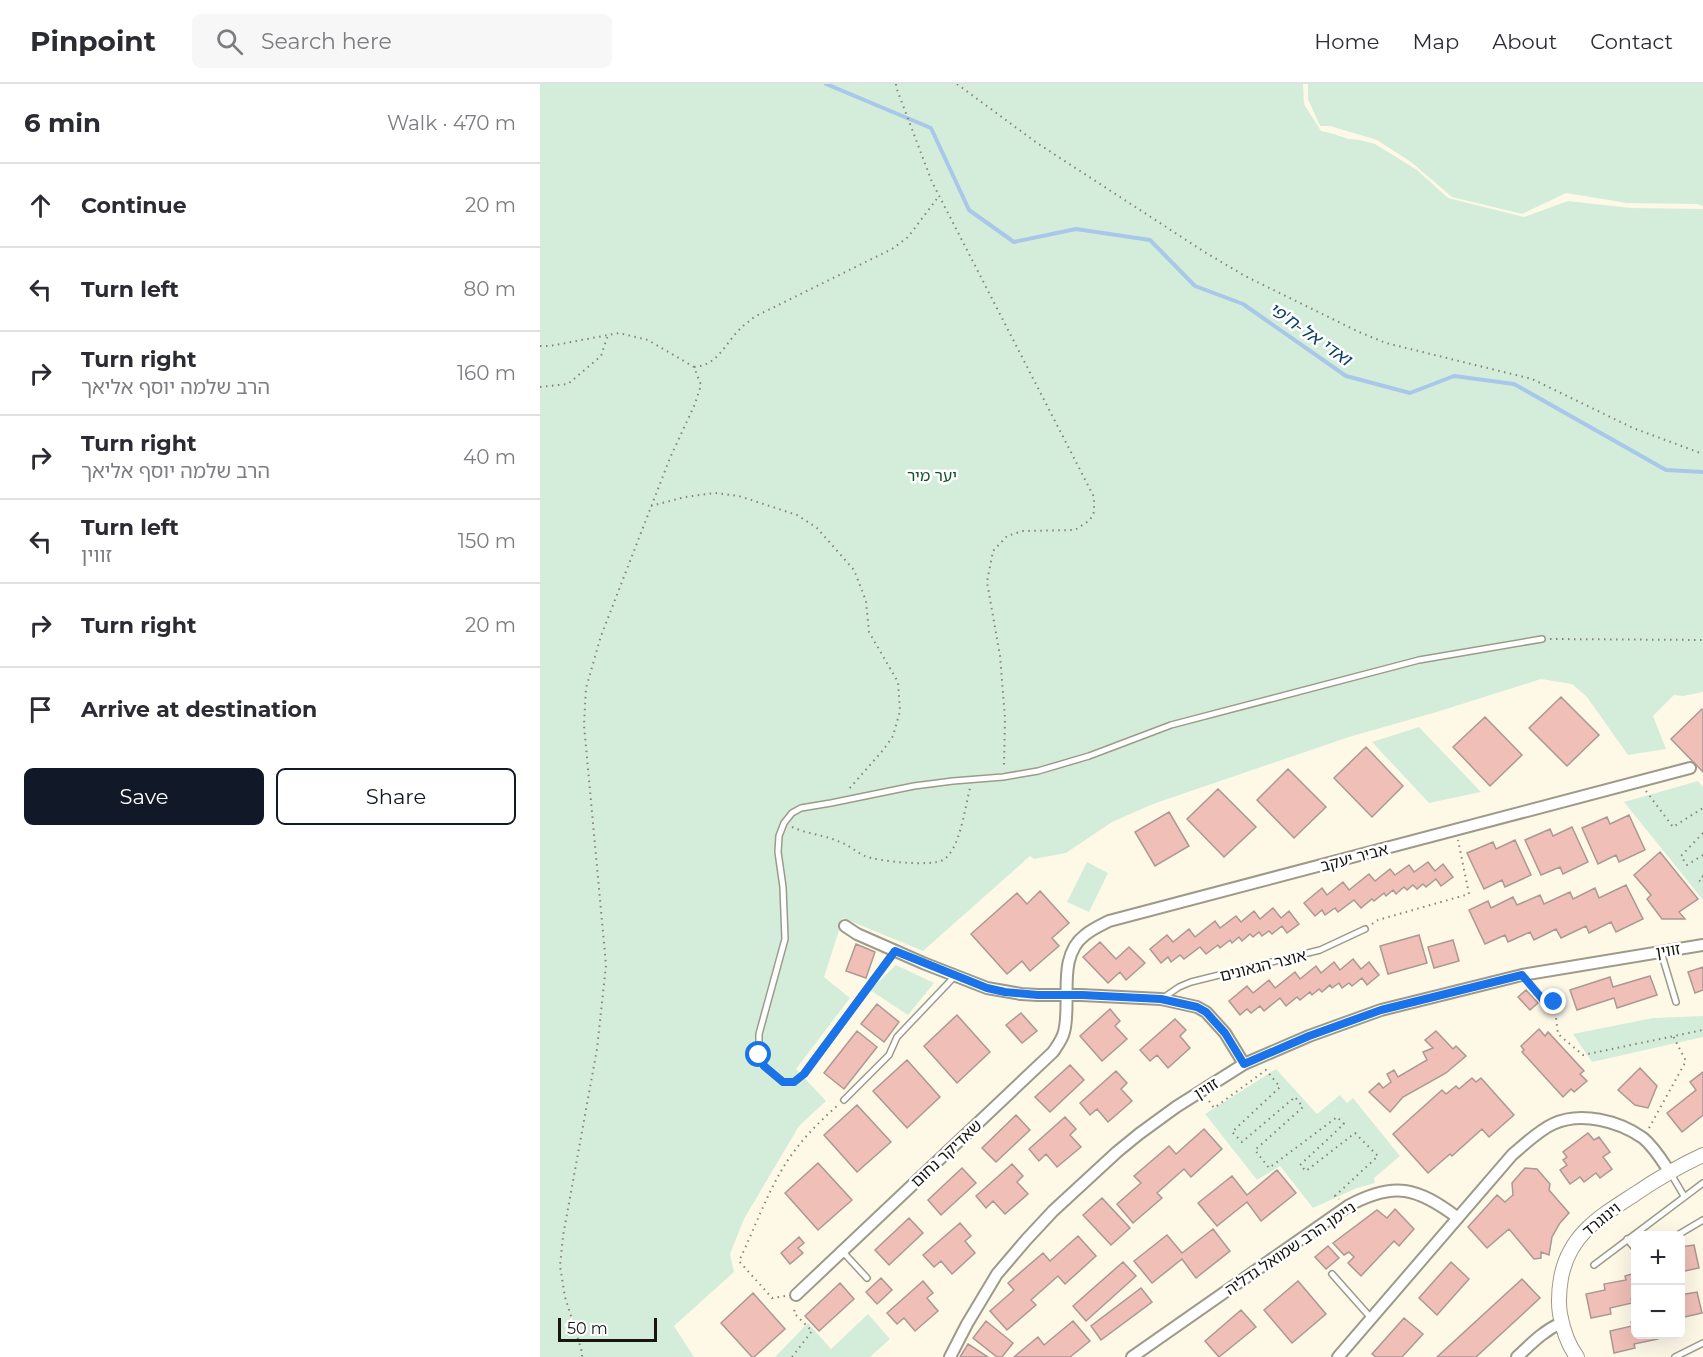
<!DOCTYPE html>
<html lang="en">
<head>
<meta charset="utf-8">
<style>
  :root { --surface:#fff; --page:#f7f7f7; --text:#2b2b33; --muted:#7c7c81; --line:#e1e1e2; --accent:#111827 }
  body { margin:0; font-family:Montserrat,"Noto Sans Hebrew",sans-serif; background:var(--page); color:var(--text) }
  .controls { position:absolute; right:18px; bottom:18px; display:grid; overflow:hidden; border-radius:9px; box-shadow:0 6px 24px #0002 }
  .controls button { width:54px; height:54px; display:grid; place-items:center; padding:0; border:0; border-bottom:2px solid var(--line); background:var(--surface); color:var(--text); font:30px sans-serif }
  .scale { position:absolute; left:18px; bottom:15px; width:99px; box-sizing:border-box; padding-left:6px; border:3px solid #17160f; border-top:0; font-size:16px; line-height:21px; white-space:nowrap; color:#17160f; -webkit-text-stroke:4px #fff; paint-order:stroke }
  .stop { position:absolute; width:18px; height:18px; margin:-14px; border:4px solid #1a73e8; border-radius:50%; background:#fff }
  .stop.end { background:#1a73e8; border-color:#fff; box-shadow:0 2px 6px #0008 }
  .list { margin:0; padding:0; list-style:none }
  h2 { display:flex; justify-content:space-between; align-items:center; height:78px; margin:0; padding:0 24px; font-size:26px }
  h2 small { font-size:20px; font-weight:400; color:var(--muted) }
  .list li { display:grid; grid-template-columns:39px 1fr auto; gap:18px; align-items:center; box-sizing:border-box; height:84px; padding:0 24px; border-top:2px solid var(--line) }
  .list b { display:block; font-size:22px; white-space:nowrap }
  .list p { margin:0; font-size:20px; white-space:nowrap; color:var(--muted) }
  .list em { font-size:20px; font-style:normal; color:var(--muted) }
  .actions { display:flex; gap:12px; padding:18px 24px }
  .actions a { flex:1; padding:14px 0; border:2px solid var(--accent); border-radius:9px; text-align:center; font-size:21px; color:var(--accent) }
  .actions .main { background:var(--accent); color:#fff }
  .icon { flex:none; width:33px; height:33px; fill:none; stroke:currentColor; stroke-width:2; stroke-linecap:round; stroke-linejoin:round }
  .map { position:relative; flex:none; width:1163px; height:1273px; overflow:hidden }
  header { display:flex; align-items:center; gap:36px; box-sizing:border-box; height:84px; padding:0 30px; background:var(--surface); border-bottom:2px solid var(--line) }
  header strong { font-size:28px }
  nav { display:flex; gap:33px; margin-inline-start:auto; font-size:21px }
  .search { width:420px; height:54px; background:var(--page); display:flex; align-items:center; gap:15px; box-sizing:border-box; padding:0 21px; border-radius:9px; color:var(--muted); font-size:22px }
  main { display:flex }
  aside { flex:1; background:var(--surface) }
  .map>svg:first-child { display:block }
</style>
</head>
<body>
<header>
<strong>Pinpoint</strong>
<div class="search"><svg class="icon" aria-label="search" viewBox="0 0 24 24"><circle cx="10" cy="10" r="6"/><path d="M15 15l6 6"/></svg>Search here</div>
<nav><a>Home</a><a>Map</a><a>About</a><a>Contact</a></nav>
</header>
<main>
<aside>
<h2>6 min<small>Walk · 470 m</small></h2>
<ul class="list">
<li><svg class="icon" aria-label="ahead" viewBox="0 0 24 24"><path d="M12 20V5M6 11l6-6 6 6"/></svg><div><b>Continue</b></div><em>20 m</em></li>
<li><svg class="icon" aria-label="left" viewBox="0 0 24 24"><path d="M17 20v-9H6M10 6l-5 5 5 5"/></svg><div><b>Turn left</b></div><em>80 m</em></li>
<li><svg class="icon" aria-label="right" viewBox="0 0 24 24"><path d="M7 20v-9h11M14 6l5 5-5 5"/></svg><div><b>Turn right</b><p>הרב שלמה יוסף אליאך</p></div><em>160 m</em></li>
<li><svg class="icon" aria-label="right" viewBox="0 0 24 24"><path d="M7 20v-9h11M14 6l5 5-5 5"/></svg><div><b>Turn right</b><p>הרב שלמה יוסף אליאך</p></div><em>40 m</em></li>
<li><svg class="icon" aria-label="left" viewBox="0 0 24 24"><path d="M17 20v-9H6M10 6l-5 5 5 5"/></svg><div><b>Turn left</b><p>זווין</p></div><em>150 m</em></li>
<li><svg class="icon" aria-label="right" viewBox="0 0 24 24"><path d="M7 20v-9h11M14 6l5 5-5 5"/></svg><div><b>Turn right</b></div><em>20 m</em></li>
<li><svg class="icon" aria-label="arrive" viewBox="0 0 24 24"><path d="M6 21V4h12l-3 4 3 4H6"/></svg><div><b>Arrive at destination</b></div></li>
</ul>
<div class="actions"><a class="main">Save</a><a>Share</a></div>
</aside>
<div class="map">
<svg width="1163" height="1273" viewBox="0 0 1163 1273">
  <rect width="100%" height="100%" fill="#fef9e7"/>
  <path fill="#d4edda" d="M0,0H763L764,20L781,47L794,50L808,55L820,56L835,60L877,86L908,114L984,133L1028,117L1091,124L1163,125V608L1143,612L1134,611L1113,632L1126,665L1088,671L1047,613L1032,600L1001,595L900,627L809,653L613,720L572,738L526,769L494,775L490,772L383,867L303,834L284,893L310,914L256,985L286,1017L259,1042L204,1135L190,1170L194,1188L134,1242L154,1273H0Z
    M768,0H1163V122L1157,120L1087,119L1026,109L982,130L912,113L871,78L837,56L790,42H780L768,15Z
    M879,643L941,708L889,719L832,658Z
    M1158,697L1163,703V816L1084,718Z
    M547,778L568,789L549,828L527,818Z
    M356,881L394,899L368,931L330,906Z
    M1163,932V953L1052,978L1033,950L1113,934Z
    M736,985L777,1030L800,1011L807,1019L813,1014L860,1072L834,1094L835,1099L817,1104L773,1124L740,1082L717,1096L665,1030Z
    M328,1230L350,1255L330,1273H235L268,1239L291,1265Z"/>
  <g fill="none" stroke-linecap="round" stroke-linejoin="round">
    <path stroke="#a8c8e9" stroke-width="4" d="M286,0L391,44L429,126L474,158L536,145L610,156L655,202L703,220L806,292L870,309L914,292L974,300L1126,386L1163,388"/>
  </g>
  <path fill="#f0bfb7" stroke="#ac9894" stroke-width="1.5" d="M1021,613L1059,651L1027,682L989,644Z
    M1162,625L1163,626V688L1131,655Z
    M945,633L982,671L950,702L913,663Z
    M826,663L863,702L832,733L794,694Z
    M748,685L786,723L754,754L717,716Z
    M678,705L716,743L684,773L647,735Z
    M629,728L649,762L615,782L595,748Z
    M1089,731L1105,766L1079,778L1076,771L1058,780L1042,744L1067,733L1070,740Z
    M1032,743L1048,778L1023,790L1020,783L1001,791L985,756L1010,745L1013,752Z
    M975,756L991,791L965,803L962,796L944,805L927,769L953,758L956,765Z
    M1120,768L1158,815L1139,828L1145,835H1122L1107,815L1111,811L1094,791Z
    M888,778L895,787L903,780L913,793L901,802L896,795L886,803L883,800L877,805L873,801L867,806L864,803L856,810L853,806L846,812L844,809L834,817L832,815L821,824L814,816L798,828L795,824L785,831L782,826L775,832L764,819L782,804L787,811L803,798L809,806L829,790L835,797L850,785L855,791L869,781L874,788Z
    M1086,801L1103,835L1076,848L1071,838L1049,849L1046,842L1021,854L1016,845L994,856L990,848L968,858L965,851L945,860L929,826L948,817L951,824L973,813L977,821L1000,811L1004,820L1030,808L1033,815L1055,804L1059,814Z
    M500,807L529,839L512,854L519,862L490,887L482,877L467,890L431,850L477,809L487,820Z
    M733,824L741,834L749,827L759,840L747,849L742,842L732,850L729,847L722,852L719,848L713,853L710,850L702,857L699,853L692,859L690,856L680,864L678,861L666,870L660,863L644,875L640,871L631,878L628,873L621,879L610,865L627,851L633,858L649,845L655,853L675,837L680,844L696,832L701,838L714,827L720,835Z
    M879,851L887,879L848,890L840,862Z
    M913,856L919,877L894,884L888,863Z
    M560,858L576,875L589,863L605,879L586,896L580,888L568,899L543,873Z
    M316,860L335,868L326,894L306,887Z
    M813,875L821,885L829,878L839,891L827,901L822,894L812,902L809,899L802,904L799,899L792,904L790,901L782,908L779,905L772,911L770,908L760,916L757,913L746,922L740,914L724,927L720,922L711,929L707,925L700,931L689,917L707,902L713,909L729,896L735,904L755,888L760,895L776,882L781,889L794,878L800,886Z
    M1163,883V906L1155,909L1148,888Z
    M1110,892L1117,911L1077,924L1074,914L1037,926L1030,906L1070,893L1073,903Z
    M986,906L998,919L990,926L978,913Z
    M337,920L359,938L344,958L321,940Z
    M570,925L580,937L575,942L587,955L562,977L540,952Z
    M481,929L497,947L482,959L466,941Z
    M417,931L450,968L417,999L384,962Z
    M635,935L646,946L640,952L650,964L628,984L617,971L610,977L600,966Z
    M999,945L1005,952L1008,948L1044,987L1040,990L1047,997L1034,1008L1031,1005L1023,1013L982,968L984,966L981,962Z
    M317,947L337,963L304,1005L284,989Z
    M896,947L913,965L916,962L926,972L906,989L863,1013L850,1028L829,1008L839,999L843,1004L851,998L847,990L854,986L858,993L887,976L883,968L893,964L885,956Z
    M367,976L400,1013L367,1044L333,1007Z
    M530,981L544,996L510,1028L495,1013Z
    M1100,984L1117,1002L1108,1024L1095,1021L1078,1006Z
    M576,987L587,999L581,1005L592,1017L568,1038L557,1025L550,1031L540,1019Z
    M1163,988V1031L1142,1048L1127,1029L1156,1006L1150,998Z
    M932,994L936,998L941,994L974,1031L949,1053L942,1045L912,1072L910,1070L888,1089L853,1050L902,1006L906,1010L916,1002L919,1005Z
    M317,1021L351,1058L317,1088L284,1051Z
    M476,1031L490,1046L456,1078L442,1064Z
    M525,1033L536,1045L530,1051L541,1063L517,1083L506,1070L499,1077L489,1065Z
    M664,1045L682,1065L651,1093L644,1085L617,1109L622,1114L593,1139L577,1120L601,1099L594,1092L629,1062L636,1070Z
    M1048,1049L1054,1056L1059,1053L1070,1068L1063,1073L1072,1085L1060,1094L1056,1089L1044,1098L1040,1093L1030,1100L1020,1086L1027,1081L1023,1076L1027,1073L1023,1068Z
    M278,1079L312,1116L278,1146L245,1109Z
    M472,1080L483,1092L477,1098L488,1110L465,1130L453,1117L446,1124L436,1112Z
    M422,1084L436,1099L401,1131L388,1116Z
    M985,1084L997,1085L1010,1100L1009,1106L1029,1129L1020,1139L1012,1153L1009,1171L1001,1168V1174L994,1175L969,1145L947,1164L928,1143L957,1111L965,1118L973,1111L972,1099Z
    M737,1086L756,1109L721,1137L707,1118L677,1142L658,1119L692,1092L707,1111Z
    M562,1114L590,1144L571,1161L543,1131Z
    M855,1125L874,1145L859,1162L854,1157L821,1192L808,1179L814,1173L809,1168L804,1171L793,1159L837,1126L847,1134Z
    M369,1134L383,1149L349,1181L335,1166Z
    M420,1139L431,1152L425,1157L435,1169L412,1190L401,1177L394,1183L383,1171Z
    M673,1145L690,1167L656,1194L642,1175L612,1199L594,1177L627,1151L642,1169Z
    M538,1152L556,1172L525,1200L518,1192L491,1216L496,1221L467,1246L450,1227L474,1206L468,1199L503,1169L510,1177Z
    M259,1153L264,1159L258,1164L263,1169L250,1180L241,1169Z
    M1154,1161L1159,1184L1140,1188V1163Z
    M788,1162L799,1174L786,1185L775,1173Z
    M583,1178L596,1192L546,1237L533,1222Z
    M911,1178L929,1195L897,1231L879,1214Z
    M1095,1189L1096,1214L1091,1215L1092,1219L1070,1224L1071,1230L1051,1234L1046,1210L1065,1206L1064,1200L1086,1196L1085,1192Z
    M341,1194L352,1206L337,1220L326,1208Z
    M982,1195L1000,1214L936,1273H897Z
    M383,1197L393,1209L387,1214L398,1227L375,1247L364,1234L357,1240L347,1229Z
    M758,1197L786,1230L752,1259L724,1226Z
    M300,1199L314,1215L279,1247L265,1232Z
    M601,1204L612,1218L561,1256L551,1242Z
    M1157,1208L1162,1229L1140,1234V1211Z
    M213,1209L245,1245L214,1273H212L181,1239Z
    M701,1226L716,1243L679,1273L665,1257Z
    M864,1234L883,1250L862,1273H836L832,1270Z
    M446,1237L473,1259L462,1273H457L433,1254Z
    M533,1237L550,1257L530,1273H474L498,1253L504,1261Z
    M1096,1237V1250H1117L1118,1255L1094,1260L1095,1264L1074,1269L1070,1247L1092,1242L1091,1238Z
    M428,1260L448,1273H420Z"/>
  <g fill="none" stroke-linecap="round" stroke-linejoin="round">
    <defs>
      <path id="service" d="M355,867L264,990L254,998H243L224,982L219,971V950L245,855L243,803L238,768L239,752L244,739L252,729L261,724L291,719L374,702L413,697L463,693L498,687L549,672L631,641L879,576L1002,555
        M1121,868L1136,918
        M623,914L639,903L651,898L780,866L825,845
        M304,1016L349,971L357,953L415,892
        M1131,1090L1144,1112
        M1136,1152L1163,1136
        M1087,1155L1096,1166
        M302,1167L327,1194
        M1054,1181L1163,1099
        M792,1190L831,1234
        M1135,1273L1163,1259"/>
      <path id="minor" d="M305,842L317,850L383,879L447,904L481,910L498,911H541L621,915L657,923L666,928L685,949L704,980
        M256,1211L513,968C517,962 522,956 524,948C532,918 516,873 545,851C552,845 561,841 569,837L1150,684
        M410,1273L427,1240L457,1190L486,1156L513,1127L577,1068L599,1050L636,1023L704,980L769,952L841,926L982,891L1163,861
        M592,1273L808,1122C854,1097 877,1103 918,1134
        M798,1273L972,1071C985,1060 998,1047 1013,1040C1041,1027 1079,1037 1103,1054C1114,1063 1121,1075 1129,1087
        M977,1273C991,1260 1003,1247 1021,1239"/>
      <path id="tertiary" d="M1037,1273C1028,1261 1023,1246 1020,1230C1018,1218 1019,1206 1021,1194C1029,1150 1061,1132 1095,1110C1117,1095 1139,1082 1163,1071"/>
    </defs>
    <use href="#service" stroke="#9e9a89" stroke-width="8"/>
    <use href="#minor" stroke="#9e9a89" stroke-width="14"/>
    <use href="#tertiary" stroke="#9e9a89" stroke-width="16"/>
    <path stroke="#868377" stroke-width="2" stroke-dasharray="1.5 4.5" stroke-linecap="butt" d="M356,0V3L392,98L554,413V428L550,436L535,446L483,447L467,452L453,467L447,498L460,572L465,634L464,682
      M417,0L497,59L663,167L705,192L819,248L846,259L992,295L1093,344L1163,370
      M0,262H10L79,249L108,256L154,283L161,301L155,320L130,374L61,552L46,604L44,641L66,881L57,965L23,1152L20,1182L25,1213L42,1268V1273
      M154,283C178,281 184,261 199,246C203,241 209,238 214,233L352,165L368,153L399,112
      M0,303L28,300L61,272L68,251
      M111,422L145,413L175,409L199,412L257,431L277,444L314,486L326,517L329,548L358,598L360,627L353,652L344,665L309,705
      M1010,555L1163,556
      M1106,707L1133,743L1163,724
      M252,743C267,750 285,751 300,758C309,761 316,768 325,772C336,777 391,783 403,776C420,766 425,723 430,704
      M1163,749L1141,772L1147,781L1163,771
      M1163,792L1159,796L1163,801
      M832,840L838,836L929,810L918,756
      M990,901L1005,918H1014L1018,950L1043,971L1163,946
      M669,1017L674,1024L726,986L740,1003L692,1048L702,1058L755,1013L763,1023L715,1066L729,1084L797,1033L804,1040L760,1081L766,1087L815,1049L838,1072L795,1112L799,1115
      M1109,1044L1146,977L1133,952
      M245,1212L232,1214L199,1177C216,1142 228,1105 250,1073C264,1053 280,1037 297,1022
      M252,1273L272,1247L254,1229L255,1222"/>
    <use href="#service" stroke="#fff" stroke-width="5"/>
    <use href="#minor" stroke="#fff" stroke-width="10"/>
    <use href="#tertiary" stroke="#fff" stroke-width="14"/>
  </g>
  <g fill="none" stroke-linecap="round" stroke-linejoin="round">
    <path stroke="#1a73e8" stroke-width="8" d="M219,971L224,982L243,998H254L264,990L355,867L447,904L465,908L498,911H542L621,915L657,923L666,928L685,949L704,980L769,952L841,926L982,891L1005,918H1014"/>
  </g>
  <g text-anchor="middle" stroke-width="5" stroke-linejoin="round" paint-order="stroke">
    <g font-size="16" fill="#124f2b" stroke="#fff">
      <text x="392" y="397">יער מיר</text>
    </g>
    <g font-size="16" fill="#17160f" stroke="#fff">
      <text transform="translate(814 773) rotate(-15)" y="6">אביר יעקב</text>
      <text transform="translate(1128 866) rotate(-9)" y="6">זווין</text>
      <text transform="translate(723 881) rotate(-14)" y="6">אוצר הגאונים</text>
      <text transform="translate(666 1004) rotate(-32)" y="6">זווין</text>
      <text transform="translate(406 1069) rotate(-43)" y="6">שאדיקר נחום</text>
      <text transform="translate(1061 1135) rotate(-39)" y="6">וינוגרד</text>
      <text transform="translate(750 1164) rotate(-34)" y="6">ניימן הרב שמואל גדליה</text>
    </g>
    <g font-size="18" font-style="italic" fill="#0f4069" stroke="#fff">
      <text transform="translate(770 250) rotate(35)" y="6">ואדי אל-ח'פי</text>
    </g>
  </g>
</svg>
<div class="controls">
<button>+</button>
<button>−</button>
</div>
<div class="scale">50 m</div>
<div class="stop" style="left:219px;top:971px"></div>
<div class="stop end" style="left:1014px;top:918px"></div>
</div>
</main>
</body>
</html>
